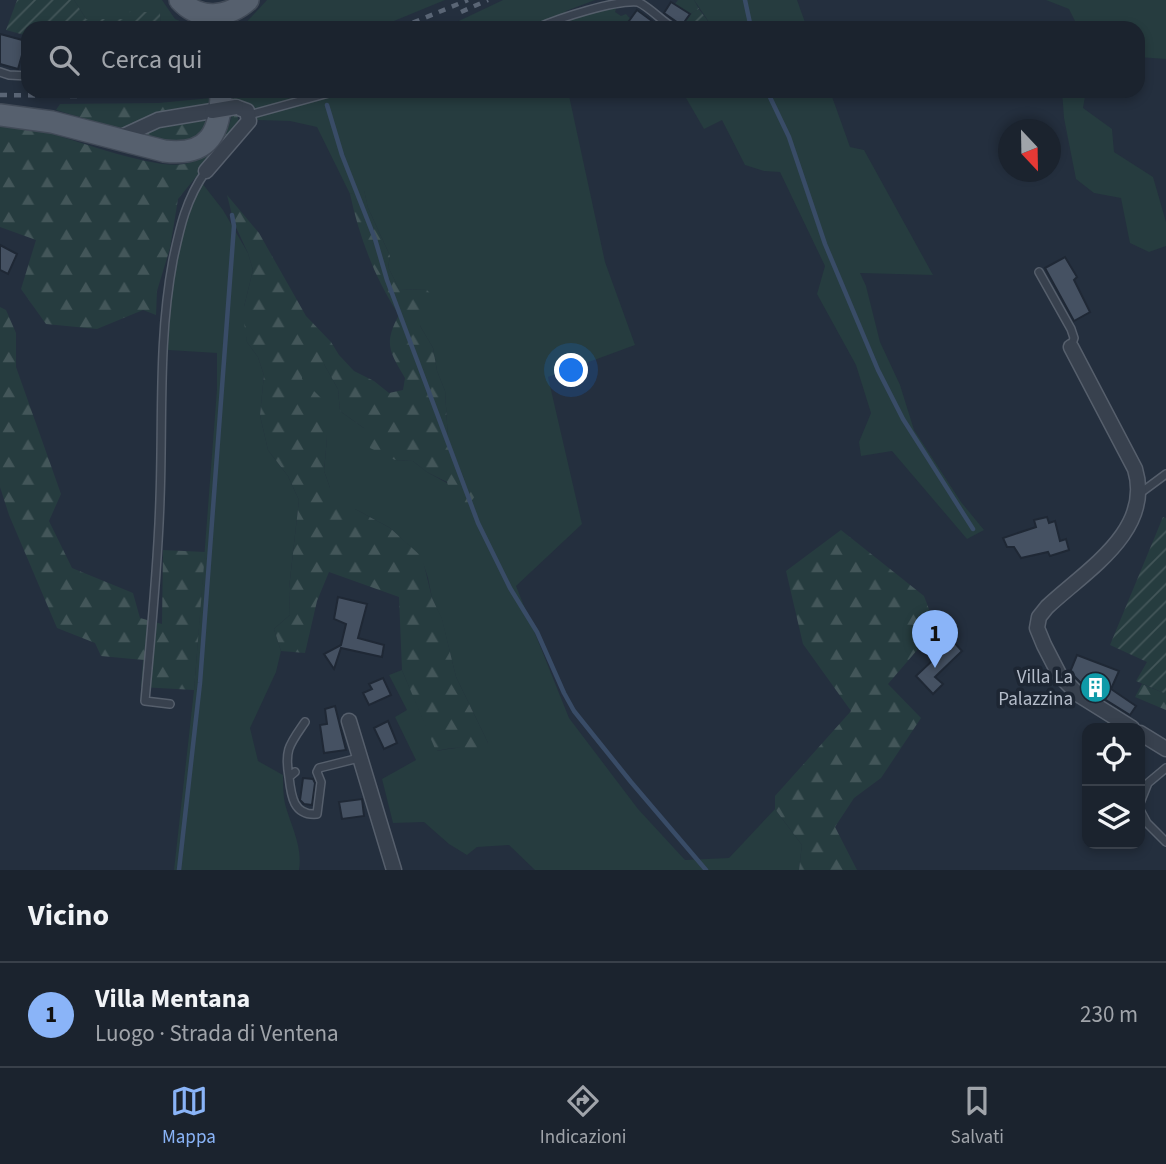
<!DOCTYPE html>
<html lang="it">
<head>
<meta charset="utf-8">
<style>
  :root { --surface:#1b232e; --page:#242b36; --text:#f1f3f6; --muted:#a0a4aa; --line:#39404a; --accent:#8ab4f8 }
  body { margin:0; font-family:"Source Sans 3",sans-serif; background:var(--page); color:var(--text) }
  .controls { position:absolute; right:21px; bottom:21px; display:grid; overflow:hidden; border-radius:14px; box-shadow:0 4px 10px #0003 }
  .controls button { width:63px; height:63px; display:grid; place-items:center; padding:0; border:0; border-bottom:2px solid var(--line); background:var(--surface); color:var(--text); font:35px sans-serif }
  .compass { position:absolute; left:998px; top:119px; width:63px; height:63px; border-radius:50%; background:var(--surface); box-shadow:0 4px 10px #0003; rotate:158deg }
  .you { position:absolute; left:572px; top:371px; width:24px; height:24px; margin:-18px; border:5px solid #fff; border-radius:50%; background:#1a73e8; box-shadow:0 0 0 10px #1a73e833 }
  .badge { display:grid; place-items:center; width:46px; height:46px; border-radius:50%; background:var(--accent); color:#111; font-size:23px; font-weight:700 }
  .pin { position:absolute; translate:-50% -58px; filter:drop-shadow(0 2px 4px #0008) }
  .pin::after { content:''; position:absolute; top:37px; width:24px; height:21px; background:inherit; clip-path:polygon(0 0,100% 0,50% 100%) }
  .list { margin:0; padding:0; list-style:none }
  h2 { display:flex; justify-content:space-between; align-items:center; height:91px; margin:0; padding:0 28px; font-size:30px }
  h2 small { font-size:23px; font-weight:400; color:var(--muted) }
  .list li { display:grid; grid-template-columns:46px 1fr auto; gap:21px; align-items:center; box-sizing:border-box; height:105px; padding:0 28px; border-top:2px solid var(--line) }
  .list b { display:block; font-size:26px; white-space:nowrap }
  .list p { margin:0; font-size:23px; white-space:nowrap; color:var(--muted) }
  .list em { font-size:23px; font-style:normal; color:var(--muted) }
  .icon { flex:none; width:38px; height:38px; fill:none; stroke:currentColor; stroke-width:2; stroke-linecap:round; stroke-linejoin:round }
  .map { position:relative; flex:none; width:1166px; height:870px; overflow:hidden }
  .search { position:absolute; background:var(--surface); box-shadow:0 4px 10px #0003; left:21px; right:21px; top:21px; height:77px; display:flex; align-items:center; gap:18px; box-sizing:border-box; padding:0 24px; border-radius:21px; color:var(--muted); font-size:26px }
  .sheet { height:196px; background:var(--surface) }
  nav { display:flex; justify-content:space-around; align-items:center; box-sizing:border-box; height:98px; border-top:2px solid var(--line); background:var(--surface); font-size:19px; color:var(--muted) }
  nav a { display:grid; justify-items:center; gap:4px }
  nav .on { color:var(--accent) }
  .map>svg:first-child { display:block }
</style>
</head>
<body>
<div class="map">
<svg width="1166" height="870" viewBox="0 0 1166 870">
  <defs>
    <pattern id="forest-firs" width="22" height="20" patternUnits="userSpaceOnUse" patternTransform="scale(1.75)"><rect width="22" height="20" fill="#263c3f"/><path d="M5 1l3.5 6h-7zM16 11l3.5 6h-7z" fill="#435659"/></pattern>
    <pattern id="garden-furrows" width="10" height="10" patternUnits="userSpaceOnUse" patternTransform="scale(1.75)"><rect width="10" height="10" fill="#263c3f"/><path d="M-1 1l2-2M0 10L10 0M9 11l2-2" fill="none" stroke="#435659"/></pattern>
  </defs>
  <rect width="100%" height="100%" fill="#242f3e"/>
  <path fill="#263c3f" d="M74,0H162L175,19L196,28H161L160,13L127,19H86Z
    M267,0H445L377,28H241Z
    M503,0H595L566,11L567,20L584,12L617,6L615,12L621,16L626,14L639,28H444Z
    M694,0H797L807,28H713Z
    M1046,0H1166V59L1138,57V28H1076L1078,27L1069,9Z
    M245,91H568L605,262L635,345L548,377L582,524L516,586L569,718L638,809L685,860L729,858L775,809L802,845L799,870H535L509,845L477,847L467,855L449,844L424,822L393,823L382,779L416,760L395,717L407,710L389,675L402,670L437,751C454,747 471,748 488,743L456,677L442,620L432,598L428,578L421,557L390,528L355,509H330V488L324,471L327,437L302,380V364H324L338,389L340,411L364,428L395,460L413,461L427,472L447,483L465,481L448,440L445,391L437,371L433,348L420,326L426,290L399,289L388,267L390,256L368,208L364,191L350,194L317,127L290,121L257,120L247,106L233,103L232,94Z
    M682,91H830L850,147L864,150L933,275L860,273L866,286L880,342L900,385L914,430L961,502L984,530L967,539L892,451L861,456L859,442L871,413L856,365L817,294L825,266L780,172L764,171L745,165L722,120L704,129Z
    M1062,91H1086L1083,108L1112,129L1114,152L1153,177L1166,222V246L1149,252L1130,243L1121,198L1094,193L1076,179L1064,118Z
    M202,183L223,210L248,253L253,270L244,307L247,342L258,357L264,375L260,415L268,450L288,476L299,500L289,589L290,615L274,629L281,651L276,672L250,728L258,761L283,775C283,784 283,795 285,804C291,826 303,847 299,870H174L194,690L217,389V353L168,350L169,293L190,204Z"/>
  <path fill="url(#forest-firs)" d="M678,0H694L699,9L689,14L675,4Z
    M211,98L213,107L125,130L117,131L93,121L56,110L60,104L159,103Z
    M232,113L237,114L239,124L178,199L170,248L157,291L156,315L143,310L97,329L46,324L21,289L36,240L0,227V126C14,127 29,127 43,131C75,140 155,170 184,164C196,162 207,155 216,146C224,136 231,125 232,113Z
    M213,115L198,139L166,145L136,132Z
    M364,190L368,208L390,256L388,267L399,289L427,290L437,301L420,326L433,348L437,371L445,391L448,440L465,481L472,484L476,495L469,504L454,506L447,482L427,472L413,461L395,460L370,448L364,428L340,411L338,389L324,364H302V379L322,399L327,437L324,471L330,488V509H355L390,528L422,557L432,598L442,619L456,677L488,743L485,751L477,753C463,745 451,748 436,751L402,670L399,597L329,572L317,601L305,653L281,651L274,629L290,615L289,589L299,500L288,476L268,450L260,415L264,375L258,357L247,342L244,322V307L253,270L248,253L234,223L227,195L259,233L306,316L331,342L339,355L354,371L374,381L389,393L403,390L405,378C390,352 383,344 399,315C375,279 359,236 350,194Z
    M0,307L6,310L16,333V367L61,494L49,521L72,568L133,593L140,618L162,624L163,550L205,552L194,690L141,687L143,660L101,656L95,643L57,628L9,515L0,487Z
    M841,530L924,596L936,628L888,684L921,718L881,778L854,798L835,827L857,870H799L802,845L775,809V796L851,711L803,644L786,571Z
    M1142,684L1166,694V710L1135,697Z"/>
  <path fill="url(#garden-furrows)" d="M17,0H74L86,19H127L130,11L160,13L161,28H28V36L6,30Z
    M699,9L713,28H680L689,14Z
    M1163,517L1166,518V694L1136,681L1147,662L1110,645Z"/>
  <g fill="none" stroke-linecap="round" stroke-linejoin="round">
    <path stroke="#394c67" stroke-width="4.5" d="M745,0L751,28
      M767,91L789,137L825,244L878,370L903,419L973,529
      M327,105L342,155L375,239L387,280L478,523L510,588L537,632L564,693L574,711L631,782L706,870
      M179,870L200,683L234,226L232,215"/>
  </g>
  <path fill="#455162" stroke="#1f2835" stroke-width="2" d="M671,2L690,14L680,28L678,23L664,13Z
    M637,10L652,21L647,28H639L629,21Z
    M0,34L26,41L18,69L0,64Z
    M0,245L17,254L8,274L0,270Z
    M1065,257L1077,277L1074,280L1090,312L1074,321L1045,268Z
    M1047,517L1049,523L1055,521L1060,541L1066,539L1069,550L1050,556L1048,552L1021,558L1014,547H1007L1003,538L1036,527L1034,520Z
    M338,597L367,604L358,638L384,645L382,657L341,648L334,669L324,654L341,645L346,624L334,619Z
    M943,630L962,651L935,677L943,684L933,694L916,676L933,660L924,648Z
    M1077,655L1119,671L1111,689L1136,706L1130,715L1085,687L1070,672Z
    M383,678L391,695L369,705L363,693L372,689L369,684Z
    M335,706L346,750L324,753L320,725L327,724L325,709Z
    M388,721L397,743L384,749L374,728Z
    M303,778L313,779L315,783L312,805L304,804L300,800Z
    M362,799L364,816L342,819L339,802Z"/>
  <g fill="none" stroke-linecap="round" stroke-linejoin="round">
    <defs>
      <path id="service" d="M537,28C559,18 615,0 638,2C651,8 661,21 674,28
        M0,72L9,75L28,76
        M249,115L336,91
        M1039,272L1071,329L1074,338L1071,347
        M1139,494L1166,474
        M170,704L145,701C151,634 158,567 160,499C163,419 158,340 173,260C180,227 186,199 206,171
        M295,772L289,777C291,795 293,816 317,814L321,782L317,772L319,768L359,758
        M289,777C284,749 290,744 305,722
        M1140,803L1148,783L1166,768
        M1140,810L1147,823L1166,842"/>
      <path id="minor" d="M117,139L158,120L212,111
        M206,171L249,121L247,111L236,107
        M1071,347L1135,469C1154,531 1085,571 1047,607L1039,617L1037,628L1044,645L1060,676L1079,695L1132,728
        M349,721L394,870
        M1140,733L1166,749"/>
      <path id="primary" d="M180,0C199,21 228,18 248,0
        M0,115L52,122L164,151C210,157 221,131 221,91"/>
    </defs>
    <use href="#service" stroke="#565f6c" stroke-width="10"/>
    <use href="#minor" stroke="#565f6c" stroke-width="17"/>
    <use href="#primary" stroke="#414a57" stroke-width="24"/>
    <use href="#service" stroke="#38414e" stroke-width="7"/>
    <use href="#minor" stroke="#38414e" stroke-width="14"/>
    <use href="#primary" stroke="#56606e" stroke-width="21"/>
    <path stroke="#5a6575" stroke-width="4.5" stroke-dasharray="7 7" stroke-linecap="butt" d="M461,12L488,0
      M400,28L468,0
      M0,95L79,96L176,91"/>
    <defs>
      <path id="minor-bridge" d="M212,111L236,107"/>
    </defs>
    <use href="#minor-bridge" stroke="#565f6c" stroke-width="17" stroke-linecap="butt"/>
    <use href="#minor-bridge" stroke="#38414e" stroke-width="14"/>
  </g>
  <defs>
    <symbol id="building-disc" viewBox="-11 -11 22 22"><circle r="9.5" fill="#0f9aa8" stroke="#1d2633"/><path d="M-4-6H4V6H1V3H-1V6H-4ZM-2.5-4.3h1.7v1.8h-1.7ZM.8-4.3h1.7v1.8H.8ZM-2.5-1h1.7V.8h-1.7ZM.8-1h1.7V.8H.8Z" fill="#fff"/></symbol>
  </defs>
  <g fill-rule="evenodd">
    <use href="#building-disc" x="1078" y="670" width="35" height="35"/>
  </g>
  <g text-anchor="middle" stroke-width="7" stroke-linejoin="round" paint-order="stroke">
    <g font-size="19" fill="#b4bcc9" stroke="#1d2633" text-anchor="end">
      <text x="1073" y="683">Villa La<tspan x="1073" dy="22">Palazzina</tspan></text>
    </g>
  </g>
</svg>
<div class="controls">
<button><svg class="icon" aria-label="locate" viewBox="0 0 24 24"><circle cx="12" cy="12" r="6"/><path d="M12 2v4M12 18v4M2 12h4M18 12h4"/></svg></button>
<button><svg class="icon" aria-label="layers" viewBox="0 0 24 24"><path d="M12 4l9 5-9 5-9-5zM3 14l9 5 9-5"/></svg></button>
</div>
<svg class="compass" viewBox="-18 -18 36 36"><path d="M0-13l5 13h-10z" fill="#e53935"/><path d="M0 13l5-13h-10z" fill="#a0a4aa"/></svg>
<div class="you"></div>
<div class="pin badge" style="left:935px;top:668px">1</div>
<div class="search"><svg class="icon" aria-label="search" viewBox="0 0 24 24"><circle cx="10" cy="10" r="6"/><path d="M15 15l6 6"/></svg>Cerca qui</div>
</div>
<section class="sheet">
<h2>Vicino<small></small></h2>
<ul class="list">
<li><span class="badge">1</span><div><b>Villa Mentana</b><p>Luogo · Strada di Ventena</p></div><em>230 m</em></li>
</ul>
</section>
<nav>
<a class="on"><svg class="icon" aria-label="map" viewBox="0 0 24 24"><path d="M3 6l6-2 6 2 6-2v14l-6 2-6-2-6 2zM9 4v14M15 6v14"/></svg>Mappa</a>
<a><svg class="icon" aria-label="directions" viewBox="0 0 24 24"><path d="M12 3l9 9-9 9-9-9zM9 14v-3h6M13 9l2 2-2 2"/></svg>Indicazioni</a>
<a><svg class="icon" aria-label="saved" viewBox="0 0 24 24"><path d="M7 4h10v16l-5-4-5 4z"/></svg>Salvati</a>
</nav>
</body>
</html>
